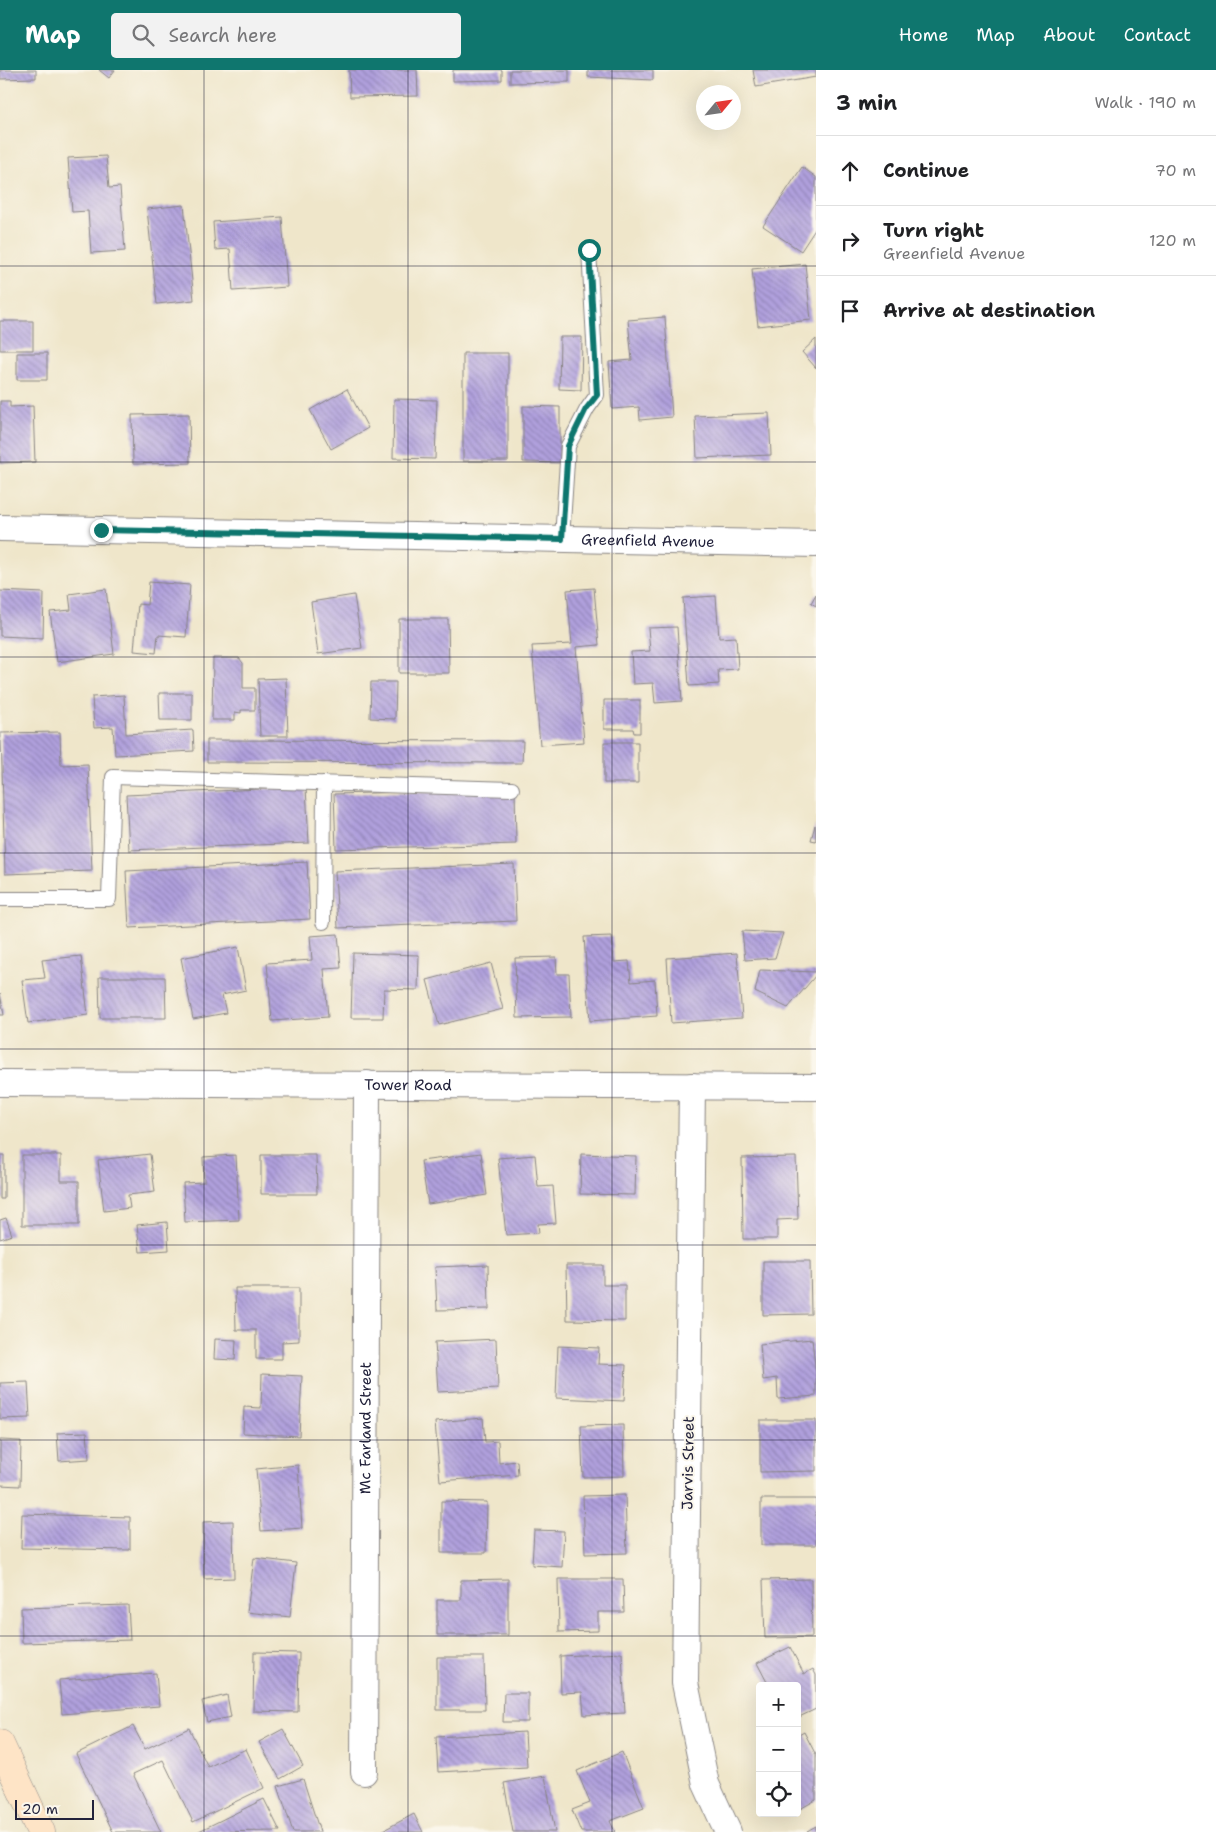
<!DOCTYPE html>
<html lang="en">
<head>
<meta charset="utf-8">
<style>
  :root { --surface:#fff; --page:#f2f2f2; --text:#202124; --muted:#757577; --line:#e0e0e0; --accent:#0f766e }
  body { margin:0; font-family:"Shantell Sans",sans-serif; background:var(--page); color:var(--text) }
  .controls { position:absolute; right:15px; bottom:15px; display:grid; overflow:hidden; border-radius:5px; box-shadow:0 5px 20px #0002 }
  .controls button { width:45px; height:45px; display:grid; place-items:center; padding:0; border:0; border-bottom:1px solid var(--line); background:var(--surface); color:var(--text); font:25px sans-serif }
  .compass { position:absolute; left:696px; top:15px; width:45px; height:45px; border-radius:50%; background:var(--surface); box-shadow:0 5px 20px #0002; rotate:61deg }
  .scale { position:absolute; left:15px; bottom:12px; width:79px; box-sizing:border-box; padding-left:5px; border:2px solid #22223b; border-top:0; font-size:14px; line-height:18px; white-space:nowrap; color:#22223b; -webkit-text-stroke:4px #fbf7ec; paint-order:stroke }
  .stop { position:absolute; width:15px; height:15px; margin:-11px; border:4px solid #0f766e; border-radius:50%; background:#fff }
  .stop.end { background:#0f766e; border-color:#fff; box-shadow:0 1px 5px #0008 }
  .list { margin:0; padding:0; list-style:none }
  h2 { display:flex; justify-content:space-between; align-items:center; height:65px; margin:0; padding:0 20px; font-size:21px }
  h2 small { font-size:16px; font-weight:400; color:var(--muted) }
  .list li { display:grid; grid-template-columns:32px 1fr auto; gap:15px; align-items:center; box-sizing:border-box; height:70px; padding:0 20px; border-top:1px solid var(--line) }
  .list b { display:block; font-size:19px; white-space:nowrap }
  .list p { margin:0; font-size:16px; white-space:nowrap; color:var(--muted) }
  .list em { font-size:16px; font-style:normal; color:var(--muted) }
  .icon { flex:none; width:28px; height:28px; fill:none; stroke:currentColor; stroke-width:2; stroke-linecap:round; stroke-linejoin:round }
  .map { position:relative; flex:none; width:816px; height:1762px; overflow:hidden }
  header { display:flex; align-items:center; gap:30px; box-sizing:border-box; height:70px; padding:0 25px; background:var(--accent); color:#fff }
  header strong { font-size:24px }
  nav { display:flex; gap:28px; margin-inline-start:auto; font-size:18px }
  .search { width:350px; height:45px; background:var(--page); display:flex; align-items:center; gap:12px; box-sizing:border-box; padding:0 18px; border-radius:5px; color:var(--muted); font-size:19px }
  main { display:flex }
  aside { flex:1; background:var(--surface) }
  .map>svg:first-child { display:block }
</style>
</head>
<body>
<header>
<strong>Map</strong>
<div class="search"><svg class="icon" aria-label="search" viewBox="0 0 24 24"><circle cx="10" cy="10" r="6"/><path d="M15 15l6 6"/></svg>Search here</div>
<nav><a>Home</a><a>Map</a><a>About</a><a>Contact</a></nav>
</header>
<main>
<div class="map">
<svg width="816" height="1762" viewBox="0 0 816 1762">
  <defs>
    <pattern id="building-back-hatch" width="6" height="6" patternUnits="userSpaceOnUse" patternTransform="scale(1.25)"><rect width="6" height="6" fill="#b0a0dd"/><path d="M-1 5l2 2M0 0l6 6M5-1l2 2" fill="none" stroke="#8f82b4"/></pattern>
  </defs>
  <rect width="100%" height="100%" fill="#fbf7ec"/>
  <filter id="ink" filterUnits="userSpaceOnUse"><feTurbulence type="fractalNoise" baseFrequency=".02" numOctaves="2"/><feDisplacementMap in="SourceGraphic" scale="10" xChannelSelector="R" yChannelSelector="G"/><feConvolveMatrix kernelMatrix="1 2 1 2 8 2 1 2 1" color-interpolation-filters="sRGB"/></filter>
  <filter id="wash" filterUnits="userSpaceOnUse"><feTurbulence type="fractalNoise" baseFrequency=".0096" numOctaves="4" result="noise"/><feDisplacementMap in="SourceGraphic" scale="20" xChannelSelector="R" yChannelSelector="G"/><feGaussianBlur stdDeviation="1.12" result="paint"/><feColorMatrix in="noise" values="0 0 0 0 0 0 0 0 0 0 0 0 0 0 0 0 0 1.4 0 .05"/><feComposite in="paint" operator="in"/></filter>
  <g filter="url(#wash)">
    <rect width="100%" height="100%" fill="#efe6ca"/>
    <g id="blocks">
      <path fill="url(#building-back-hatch)" d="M0,0H36V8L0,9Z
        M99,0H115L109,8Z
        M349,0H417L418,26L350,27Z
        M453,0H502V10L453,11Z
        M510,0H569V12L510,13Z
        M588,0H653V10L588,7Z
        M753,0H816V7L756,17Z
        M106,86L109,118L120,117L125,181L91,183L88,141L72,142L68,88Z
        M802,97L816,107V158L801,181L763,156Z
        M184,135L194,230L157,234L147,139Z
        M282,147L287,217L233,221L230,179L215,180L213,152Z
        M805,194L811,250L758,256L752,199Z
        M665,247L672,347L640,350L639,337L612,339L609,292L632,290L628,250Z
        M0,251H33V280H0Z
        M560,267H582L581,320L559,319Z
        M816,269V298L802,282Z
        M17,283H47V310H17Z
        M463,283H508V391H463Z
        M347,319L368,358L331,379L310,340Z
        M394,329L437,330L435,389L393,388Z
        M0,331H10V337L33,336L35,392L0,393Z
        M523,336L560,337V393L523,392Z
        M769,343L771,385L697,388L695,346Z
        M189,344L190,393L133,394L132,345Z
        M149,512L190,515L186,567L158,565L156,583L134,581L138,534L147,535Z
        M594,518L599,575L576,577L584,672L540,675L532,576L572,574L567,520Z
        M106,519L114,584L57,592L50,542L71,540L69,524Z
        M0,521L44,523L43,568L0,566Z
        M816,524V536L811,533Z
        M354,525L362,578L318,584L311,532Z
        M716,526L719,568L736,567L738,599L718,600L719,614L689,616L683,528Z
        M399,549H448L449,603H399Z
        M677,557L682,631L655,633L653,613L633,614L631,582L650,581L648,558Z
        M213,588H239L243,593V618H255V640H241V643L235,642V650H212Z
        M286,608L288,666H260L258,609Z
        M371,612H396L395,649L370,648Z
        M159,623H192V650H160Z
        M124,625L126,664L193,660L194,681L115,685L113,657L94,658L92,627Z
        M604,630H640V663H634L633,659H604Z
        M60,662L61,695L88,694L92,801L5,804L1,663Z
        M207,670L523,671L522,693L207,692Z
        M604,672H638V713H604Z
        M306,717L309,773L129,780L126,725Z
        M515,719L516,774L336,779L334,724Z
        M815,755L816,771L811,770Z
        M307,792L310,849L129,858L126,801Z
        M514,794L516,851L338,858L335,801Z
        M742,861L783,863L775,888L745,890Z
        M338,864L341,898L324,899L328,947L272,951L267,893L312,890L310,866Z
        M612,866L614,892L629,891L631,912L655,910L657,946L590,951L584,867Z
        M238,877L246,920L222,925L226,943L193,949L181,888Z
        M353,883L419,885L418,920L384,919L383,948H351Z
        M737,883L742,948L671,953L667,888Z
        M81,886L88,945L28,953L22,910L45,908L42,890Z
        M556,887L557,904H569L571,947L517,948L515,888Z
        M491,893L503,939L439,955L427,910Z
        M760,900L816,902V905L788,938L755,922Z
        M99,907H165L166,948H100Z
        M0,923L4,945H0Z
        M481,1083L487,1125L428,1134L421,1091Z
        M150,1084L155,1122L128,1125L130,1138L104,1141L98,1090Z
        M581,1084L636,1086L635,1125L580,1124Z
        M0,1085H4V1129H0Z
        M22,1085H61V1111H79V1155H22Z
        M236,1085L239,1150L185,1152L183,1113L204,1112L203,1087Z
        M261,1085H316L317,1124H261Z
        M535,1085L538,1117L553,1116L556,1153L538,1154L539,1163L506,1165L498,1088Z
        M796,1087L798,1149L777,1150V1169H743L742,1088Z
        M6,1148L12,1165L0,1169V1150Z
        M167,1152L169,1180L140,1182L137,1155Z
        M763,1191H810L811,1244L763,1245Z
        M488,1195L489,1239L437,1240L435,1197Z
        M566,1195H603V1215H625V1251L567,1250Z
        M235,1218H299V1271L282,1272V1289H256V1260H236Z
        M215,1269L236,1270L235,1290L214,1289Z
        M496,1269L498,1319L438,1322L435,1272Z
        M812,1269L816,1305V1326L778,1329L777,1308L763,1310L760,1274Z
        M558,1276L599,1278L598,1294L626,1295L624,1331L556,1328Z
        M262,1304L302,1306L299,1366L243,1363L244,1337L261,1338Z
        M28,1312L30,1348L0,1349V1313Z
        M483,1348L485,1372L498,1371L499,1393L517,1391L518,1405L440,1411L435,1352Z
        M760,1350H816V1401L760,1402Z
        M623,1355L624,1406L583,1407L581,1356Z
        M87,1362L89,1389L59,1391L57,1363Z
        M0,1370L21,1371L20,1416L0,1415Z
        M298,1395L302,1458L261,1461L256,1399Z
        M625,1425L627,1483L585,1484L583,1426Z
        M761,1429H816V1475H761Z
        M441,1431L487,1432L486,1483H441Z
        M22,1444L130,1447V1480L21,1478Z
        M233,1451L234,1508L204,1509L203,1452Z
        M534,1460L564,1461L562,1497L532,1495Z
        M254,1488L296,1493L290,1547L247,1542Z
        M508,1509V1565H437V1530H461V1510Z
        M558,1509H623L624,1542H598V1561L559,1562Z
        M811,1509L812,1567L765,1568L763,1510Z
        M128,1535L130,1570L22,1573L21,1538Z
        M790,1577L804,1604L813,1599L816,1605V1639L797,1648V1616H769L757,1593Z
        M254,1582L299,1583L298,1642L253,1641Z
        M622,1583L625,1643L584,1645L582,1622L561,1623L560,1586Z
        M437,1587H484L485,1640H437Z
        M156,1603L159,1636L62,1644L59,1610Z
        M504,1623H528V1652H503Z
        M227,1625L231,1647L207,1652L202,1631Z
        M133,1656L145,1679L189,1658L208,1697L246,1679L264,1718L193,1752L163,1690L133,1704L161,1762H113L76,1684Z
        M283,1659L303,1696L280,1709L259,1672Z
        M525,1662L527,1697L438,1702L436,1667Z
        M804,1662L816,1685V1730L800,1739L797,1734V1666Z
        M622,1682L644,1738L610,1751L615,1762H581L572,1740L590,1733L577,1701Z
        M545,1706L555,1762H513L504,1713Z
        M303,1709L320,1762H293L278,1716Z
        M264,1729L280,1761L197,1762Z
        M414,1744L423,1762H380Z
        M816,1756V1762H808L807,1761Z"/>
    </g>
  </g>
  <g filter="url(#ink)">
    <use href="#blocks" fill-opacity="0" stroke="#888482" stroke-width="1"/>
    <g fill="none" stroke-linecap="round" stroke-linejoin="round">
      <defs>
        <path id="lane" d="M562,469L568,376L587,339L597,325L589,180
          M0,829H109L113,707L512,719
          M323,852L324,713"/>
        <g id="street">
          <path id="s1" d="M0,458L816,474"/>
          <path id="s2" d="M0,1013L816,1017"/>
          <path d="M692,1016L685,1613L706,1714L728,1762"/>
          <path id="s3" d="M364,1702L367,1014"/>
        </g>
        <path id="secondary" d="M0,1674L41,1762"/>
      </defs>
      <use href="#lane" stroke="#888482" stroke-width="16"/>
      <use href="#street" stroke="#888482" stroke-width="28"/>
      <use href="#secondary" stroke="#888482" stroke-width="29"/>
      <use href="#lane" stroke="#fff" stroke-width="14"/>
      <use href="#street" stroke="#fff" stroke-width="26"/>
      <use href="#secondary" stroke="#fee4c6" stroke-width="28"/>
    </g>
  </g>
  <g fill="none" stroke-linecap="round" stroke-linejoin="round" filter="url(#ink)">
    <path stroke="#0f766e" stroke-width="6" d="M101,460L562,469L568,376L586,339L597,325L589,180"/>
  </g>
  <path fill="none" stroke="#22223b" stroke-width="1" stroke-opacity="0.55" d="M204,0V1762M408,0V1762M612,0V1762M0,196H816M0,392H816M0,587H816M0,783H816M0,979H816M0,1175H816M0,1370H816M0,1566H816"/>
  <g text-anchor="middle" stroke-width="4" stroke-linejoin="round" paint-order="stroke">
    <g font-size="15" fill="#22223b" stroke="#fbf7ec">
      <text dy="5" stroke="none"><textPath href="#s1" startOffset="648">Greenfield Avenue</textPath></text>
      <text dy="5" stroke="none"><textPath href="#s2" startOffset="408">Tower Road</textPath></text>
      <text dy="5" stroke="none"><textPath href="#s3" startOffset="344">Mc Farland Street</textPath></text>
      <text transform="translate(688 1393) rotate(-89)" y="5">Jarvis Street</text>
    </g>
  </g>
</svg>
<div class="controls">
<button>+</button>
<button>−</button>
<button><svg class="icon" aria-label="locate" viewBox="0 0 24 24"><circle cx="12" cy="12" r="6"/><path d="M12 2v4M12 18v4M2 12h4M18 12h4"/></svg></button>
</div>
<svg class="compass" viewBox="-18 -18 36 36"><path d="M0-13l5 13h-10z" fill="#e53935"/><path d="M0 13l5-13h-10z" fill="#757577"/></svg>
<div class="scale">20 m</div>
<div class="stop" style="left:589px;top:180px"></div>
<div class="stop end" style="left:101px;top:460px"></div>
</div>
<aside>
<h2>3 min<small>Walk · 190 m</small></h2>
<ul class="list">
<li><svg class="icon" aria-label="ahead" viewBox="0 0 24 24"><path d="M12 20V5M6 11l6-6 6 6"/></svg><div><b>Continue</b></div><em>70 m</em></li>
<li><svg class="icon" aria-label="right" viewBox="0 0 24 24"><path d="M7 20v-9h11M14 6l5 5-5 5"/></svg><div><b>Turn right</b><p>Greenfield Avenue</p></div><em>120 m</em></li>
<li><svg class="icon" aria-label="arrive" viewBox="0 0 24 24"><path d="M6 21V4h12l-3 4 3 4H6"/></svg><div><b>Arrive at destination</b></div></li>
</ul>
</aside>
</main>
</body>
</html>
